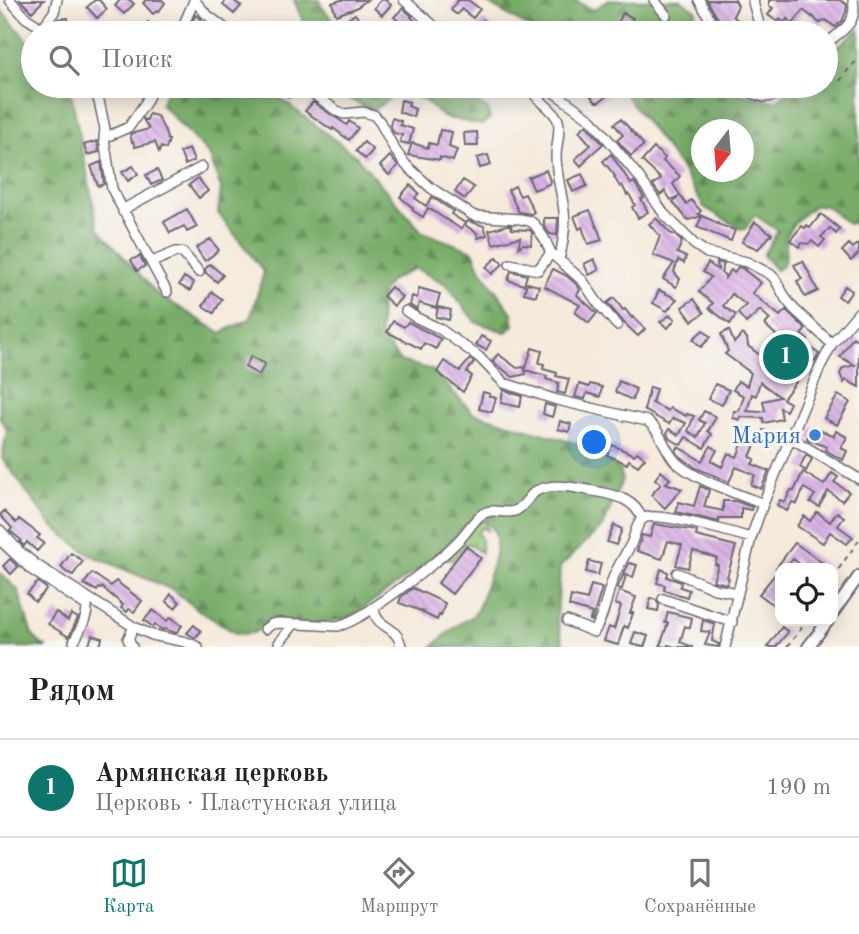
<!DOCTYPE html>
<html lang="ru">
<head>
<meta charset="utf-8">
<style>
  :root { --surface:#fff; --page:#f6f6f6; --text:#222; --muted:#767676; --line:#e0e0e0; --accent:#0f766e }
  body { margin:0; font-family:"Old Standard TT",serif; background:var(--page); color:var(--text) }
  .controls { position:absolute; right:21px; bottom:21px; display:grid; overflow:hidden; border-radius:14px; box-shadow:0 4px 18px #0003 }
  .controls button { width:63px; height:63px; display:grid; place-items:center; padding:0; border:0; border-bottom:2px solid var(--line); background:var(--surface); color:var(--text); font:35px sans-serif }
  .compass { position:absolute; left:691px; top:119px; width:63px; height:63px; border-radius:50%; background:var(--surface); box-shadow:0 4px 18px #0003; rotate:196deg }
  .you { position:absolute; left:595px; top:443px; width:24px; height:24px; margin:-18px; border:5px solid #fff; border-radius:50%; background:#1a73e8; box-shadow:0 0 0 10px #1a73e833 }
  .badge { display:grid; place-items:center; width:46px; height:46px; border-radius:50%; background:var(--accent); color:#fff; font-size:23px; font-weight:700 }
  .pin { position:absolute; translate:-50% -50%; border:4px solid #fff; box-shadow:0 2px 7px #0006 }
  .list { margin:0; padding:0; list-style:none }
  h2 { display:flex; justify-content:space-between; align-items:center; height:91px; margin:0; padding:0 28px; font-size:30px }
  h2 small { font-size:23px; font-weight:400; color:var(--muted) }
  .list li { display:grid; grid-template-columns:46px 1fr auto; gap:21px; align-items:center; box-sizing:border-box; height:98px; padding:0 28px; border-top:2px solid var(--line) }
  .list b { display:block; font-size:26px; white-space:nowrap }
  .list p { margin:0; font-size:23px; white-space:nowrap; color:var(--muted) }
  .list em { font-size:23px; font-style:normal; color:var(--muted) }
  .icon { flex:none; width:38px; height:38px; fill:none; stroke:currentColor; stroke-width:2; stroke-linecap:round; stroke-linejoin:round }
  .map { position:relative; flex:none; width:859px; height:647px; overflow:hidden }
  .search { position:absolute; background:var(--surface); box-shadow:0 4px 18px #0003; left:21px; right:21px; top:21px; height:77px; display:flex; align-items:center; gap:18px; box-sizing:border-box; padding:0 24px; border-radius:38px; color:var(--muted); font-size:26px }
  .sheet { height:189px; background:var(--surface) }
  nav { display:flex; justify-content:space-around; align-items:center; box-sizing:border-box; height:98px; border-top:2px solid var(--line); background:var(--surface); font-size:19px; color:var(--muted) }
  nav a { display:grid; justify-items:center; gap:4px }
  nav .on { color:var(--accent) }
  .map>svg:first-child { display:block }
</style>
</head>
<body>
<div class="map">
<svg width="859" height="647" viewBox="0 0 859 647">
  <defs>
    <pattern id="grass-dots" width="8" height="8" patternUnits="userSpaceOnUse" patternTransform="scale(1.75)"><rect width="8" height="8" fill="#96c777"/><path d="M2 2h.1M6 6h.1" fill="none" stroke="#7aa163" stroke-width="1.8" stroke-linecap="round"/></pattern>
    <pattern id="forest-firs" width="22" height="20" patternUnits="userSpaceOnUse" patternTransform="scale(1.75)"><rect width="22" height="20" fill="#78ac68"/><path d="M5 1l3.5 6h-7zM16 11l3.5 6h-7z" fill="#628c57"/></pattern>
    <pattern id="building-back-hatch" width="6" height="6" patternUnits="userSpaceOnUse" patternTransform="scale(1.75)"><rect width="6" height="6" fill="#dab3e5"/><path d="M-1 5l2 2M0 0l6 6M5-1l2 2" fill="none" stroke="#bb9ac5"/></pattern>
  </defs>
  <rect width="100%" height="100%" fill="#f6f6f2"/>
  <filter id="ink" filterUnits="userSpaceOnUse"><feTurbulence type="fractalNoise" baseFrequency=".0143" numOctaves="2"/><feDisplacementMap in="SourceGraphic" scale="14" xChannelSelector="R" yChannelSelector="G"/><feConvolveMatrix kernelMatrix="1 2 1 2 8 2 1 2 1" color-interpolation-filters="sRGB"/></filter>
  <filter id="wash" filterUnits="userSpaceOnUse"><feTurbulence type="fractalNoise" baseFrequency=".00686" numOctaves="4" result="noise"/><feDisplacementMap in="SourceGraphic" scale="28" xChannelSelector="R" yChannelSelector="G"/><feGaussianBlur stdDeviation="1.57" result="paint"/><feColorMatrix in="noise" values="0 0 0 0 0 0 0 0 0 0 0 0 0 0 0 0 0 1.4 0 .05"/><feComposite in="paint" operator="in"/></filter>
  <g filter="url(#wash)">
    <rect width="100%" height="100%" fill="#f5eadb"/>
    <path fill="url(#grass-dots)" stroke="#5c7459" stroke-width="2" d="M483,518H488L486,525L488,529L487,531L483,527L477,533L481,538V553L468,543L452,561L445,556Z"/>
    <path fill="url(#forest-firs)" stroke="#4d6752" stroke-width="2" fill-rule="evenodd" d="M294,0H320L321,6L344,33H305L302,19Z
      M482,0H573L594,10L608,0H681L696,10L694,33H539Z
      M0,9L33,47V86H68L70,88L98,228L156,293L221,333L250,319L264,272L218,213L221,189L210,156L161,104L169,86H264L356,156L422,232L473,251L481,270L512,313L514,325L506,332L475,322L446,284L415,268L390,281L381,296L380,335L400,361L432,370L473,413L585,446L620,470L622,480L603,526L560,567L557,619L564,647H432C440,640 448,632 457,626C463,621 470,619 474,614C482,605 482,594 486,584C494,560 510,523 473,518L430,561L355,614L344,619L313,624L274,621L253,633L237,634L200,611L173,590L88,554L51,525L2,458L7,430L0,418Z
      M859,29V222L848,224L826,206L815,205C805,213 792,222 788,234C783,246 791,263 776,270L763,255L778,231L755,215L745,229H741L704,207L682,170L619,86H717L721,89L776,102L794,86H826V56ZM702,130H744V172H702Z
      M333,86H448L488,109L490,118L482,125L443,117L423,99L405,92L395,93L381,105L372,110L345,97Z
      M0,573L18,590L32,635L41,644L47,647H0Z"/>
    <g id="blocks">
      <path fill="url(#building-back-hatch)" fill-rule="evenodd" d="M20,0H44L32,12Z
        M95,0H99L107,9L97,18L87,7Z
        M120,0H130L134,4L124,14L115,6Z
        M146,0H162L165,3L158,12L157,11L153,14L143,3Z
        M226,0H233L241,6L234,14L223,5Z
        M341,0H367L356,8L336,15L332,3Z
        M381,0H386L391,5L382,15L374,8Z
        M458,0H468L480,9L473,18L461,9L458,14H456L452,11L451,9Z
        M707,0H735L738,6L733,16L744,26L747,22L751,25L752,24L756,31L754,33H731L724,28L726,25L718,19Z
        M769,0H840L847,5L846,12L842,21L835,27L826,20L820,23L817,21L813,16L812,17L803,10L793,24L787,19L784,23L780,19L778,22L768,15L773,8L769,6Z
        M403,8L412,16L411,17L428,33H410L394,17Z
        M623,13L633,18L628,28L630,29L628,33H613Z
        M355,14L363,25L352,33L344,22Z
        M195,15L201,18V21L194,32L189,30Z
        M68,18L69,27L58,28V19Z
        M483,20L500,33H473Z
        M148,22L160,33H145L141,29Z
        M274,86H296L297,89L289,98Z
        M506,86H518L514,95L503,92Z
        M597,86H601L609,94L599,102H596L588,93Z
        M401,100L409,102L408,106L415,109L413,117L399,112Z
        M313,102L347,125L349,121L358,128L349,140L333,128L332,130L305,111Z
        M149,114L157,116L165,131L167,139L169,140L166,149L161,147L159,152L155,142L135,147L133,142H132L130,134L149,129L143,119L147,120Z
        M392,118L401,121L400,125L413,129L409,144L400,142L402,135L394,133L390,125Z
        M621,119L644,145L631,156L617,140L623,135L614,124Z
        M586,125L603,144L586,159L587,160L581,166L575,159L591,145L579,131Z
        M440,130L452,132L449,147L457,150L453,161L440,157V160L408,155L412,143L428,148L429,143L437,145Z
        M477,132L478,146H465L464,133Z
        M97,141L99,152L87,155L84,145Z
        M364,142L373,150L365,159L356,151Z
        M654,148L665,158L663,161L680,176L673,184L680,195L671,200L665,191L660,195L653,185L661,179L642,161Z
        M189,149L194,161L185,165L180,152Z
        M611,154L631,184L634,182L644,198L641,199L648,212L638,218L632,207L635,205L629,194L627,195L622,185L620,187L614,177L615,176L603,161Z
        M488,155L491,165L480,168L477,158Z
        M390,156L398,166L389,175L380,166Z
        M101,162L104,184L98,186L91,166Z
        M133,166L138,174L128,181L122,172Z
        M157,170L162,180L151,185L146,175Z
        M546,170L550,181L549,184L534,190L528,177Z
        M582,174L587,186L573,192L568,180Z
        M198,178L208,191L199,198L189,185Z
        M463,180L474,187L465,199L455,192Z
        M410,185L419,193L415,198L426,206L432,197L453,211L451,214L465,223L461,229L428,208L423,217L412,210L413,208L400,197Z
        M515,186L520,196L525,194L534,212L531,214L519,212L508,190Z
        M680,195L686,204L691,200L701,211L698,214L702,216L689,220L686,218L673,202Z
        M187,209L197,227L187,232L184,226L170,233L164,222Z
        M590,210L602,240L588,244L582,227L579,229L574,216Z
        M821,214L840,229L836,234L830,228L821,237L825,240L819,247L812,241L808,244L802,243L799,247L790,240L802,226L805,228L807,225L810,228Z
        M702,216L718,223L717,224L735,230L731,241L697,227Z
        M544,218H558L557,235L550,234L544,226Z
        M656,218L670,233L675,235L682,242L677,253L686,257L684,263L678,260L674,272L680,279L676,287L663,279L674,263L653,255L660,236L649,224Z
        M468,221L484,226L487,235L478,238L477,233L465,225Z
        M755,222L772,234L758,249L742,242Z
        M508,225H511L512,229L530,230L532,233L531,245L523,244L519,247L520,237L493,244L489,230Z
        M210,239L219,250L205,261L196,248Z
        M859,243V253L851,261L842,251L849,244L853,248Z
        M140,256L145,266L137,271L131,260Z
        M497,257L503,264L492,274L486,267Z
        M594,259L599,270L589,275L584,264Z
        M803,261L818,291L805,297L797,281L802,279L794,265Z
        M717,262L724,264L721,273L725,275V278L731,270L734,273L738,267L745,269L744,270L761,283L752,293L780,316L786,310L806,329L801,335L808,340L805,344L819,354L815,361L799,351L784,374L796,382L783,399L790,403L786,411L780,408L782,419L764,423L763,418L740,417V420L733,418L734,411H739L744,396L733,390L738,381L747,386L751,373L725,354L728,351L721,334L729,330L734,343L742,334L747,338L748,346L773,365L781,353L769,346L776,335L765,325L770,319L760,310L746,323L738,313L746,305L732,294L723,306L736,315L730,324L709,308L713,303L699,292L711,277L703,272L708,263L718,270ZM760,382L780,397L763,401L765,411L759,412L747,411L752,394L756,396Z
        M210,264L223,275L217,282L206,273L205,269Z
        M553,269L567,276L578,286L580,290L577,295L597,313L589,323L575,312L580,305L544,286Z
        M511,271L527,275L524,285L508,280Z
        M184,277L194,283L190,291L179,285Z
        M527,283L539,286L536,296L524,293Z
        M845,286L852,291L845,301L838,296Z
        M391,287L402,297L394,306L383,296Z
        M419,288L440,294L436,308L419,303L417,310L410,305L412,296L417,298Z
        M659,290L677,299L667,311L653,303Z
        M212,292L222,299L214,313L203,306Z
        M614,298L623,310L625,309L632,318L633,317L645,329L638,336L624,323L607,303Z
        M694,299L704,313L692,321L682,307Z
        M438,307L451,310L449,320L436,317Z
        M670,315L675,319L668,328L660,322Z
        M393,321L404,327L408,322L441,339L436,349L424,343L421,349L387,332Z
        M703,330L711,337L701,347L693,339Z
        M481,336L491,341L486,350L476,345Z
        M853,337L859,342V387L846,380L844,383L840,374L843,368L855,365L840,357Z
        M532,348L542,351L539,363L544,364L543,369L557,373L556,376L569,379L565,394L557,392L559,383L546,379L547,376L525,370Z
        M498,354L517,368L524,367L526,374L513,377L492,361Z
        M251,356L265,364L259,375L245,367Z
        M470,359L474,362L467,372L472,376L463,392L437,372L444,361L460,371Z
        M619,381L636,389L632,400L615,392Z
        M579,384L589,387L590,384L602,387L600,397L587,393L585,399L575,397Z
        M715,384L729,390L722,405L708,399Z
        M650,387L656,389L652,403L668,411L670,408L686,416L687,414L694,416L688,431L698,437L705,423L699,420L704,411L716,417L708,431L712,434L704,448L686,437L681,445L669,438L667,433L669,429L679,435L686,423L673,418L669,424L644,410Z
        M503,390L522,396L520,407L501,403Z
        M483,392L490,394L489,396L496,398L492,412L479,409Z
        M838,395L850,402L837,425L824,418Z
        M545,404L555,407L552,417L543,414Z
        M560,421L571,424L569,432L558,429Z
        M812,427L834,436L836,431L847,437L841,448L847,451L843,460L825,450L827,447L807,439Z
        M743,429L759,435L750,457L755,459L752,464L769,471L761,489L751,485L755,475L736,467L729,482L696,468L680,456L676,451L678,447L702,461L711,446L717,450L711,461L722,467L728,453L737,457L743,442L739,441Z
        M763,430L774,434V435L775,436L772,445L760,440Z
        M612,445L634,455L637,452L645,458L638,466L629,460L627,464L607,455Z
        M806,455L812,459L806,471L800,467Z
        M661,471L670,479L666,483L682,489L665,508L651,495L661,484L655,479Z
        M803,472L824,485L832,473L838,477L834,482L849,492L842,501L828,491L819,507L810,502L815,495L804,488L797,504L792,502L787,511L777,505L780,500L785,502L791,490L794,491Z
        M700,486L709,490L704,507L723,511V501H735L752,507L751,510L741,508V518H719V522L676,512L679,502L694,506Z
        M4,511L16,523L19,519L40,535L37,538L44,543L37,551L27,542L24,546L20,542L21,540L10,531L12,528L0,515Z
        M817,512L830,522L837,512L844,517L838,526L853,537L847,544L830,532L823,543L797,526L804,516L810,521Z
        M654,524L697,531L696,536L736,546L727,577L729,578L727,584L713,581L718,565L715,564L717,558L693,551L688,568L676,565L682,545L668,541L662,559L637,551L642,535L650,537Z
        M614,525L622,529L616,545L607,542Z
        M795,543L824,564L821,568H805L793,559L785,568H776Z
        M466,546L481,558L452,594L438,583Z
        M71,553L83,561L73,575L66,572L61,567Z
        M10,559L18,567L11,574L3,566Z
        M589,561L601,564L598,575L586,572Z
        M629,563L637,565L633,577L626,575L622,589L617,588Z
        M780,568V610L759,594Z
        M661,569L668,572L667,577L681,582L680,587L689,590L687,597L664,590L665,585L657,583Z
        M92,573L111,586L116,581L142,601L134,612L129,609L127,612L121,608L123,605L102,587L101,589L99,588L97,591L84,584Z
        M38,582L46,588V590L35,602L27,594Z
        M591,585L602,588L592,621L590,620L592,613L569,606L571,596L587,600Z
        M413,588L445,603L441,616L439,615L437,620L423,613L424,612L399,603L401,597Z
        M619,591L636,597L630,613H633L628,628L624,626L618,645L604,641L609,627L614,629L621,606L615,604Z
        M171,594L180,602L175,608L166,601Z
        M651,598L656,600L659,605L658,611L648,609Z
        M153,610L167,621L171,617L182,626L176,633L165,629L162,630L155,624L153,627L144,620Z
        M56,612L68,621L71,614L78,618L69,637L48,624Z
        M668,612L692,618L690,628L685,626L680,642L693,647H675L668,645L667,647L660,646L668,623H665Z
        M703,620L715,624L712,641L719,644L718,647L705,645L710,632L701,631Z
        M194,625L201,631L195,638L187,633Z
        M782,627L788,632L776,647H767Z
        M635,632L648,636L644,647L631,644Z
        M92,635L102,638L100,647L89,645Z"/>
    </g>
  </g>
  <g filter="url(#ink)">
    <use href="#blocks" fill-opacity="0" stroke="#6c6873" stroke-width="2"/>
    <g fill="none" stroke-linecap="round" stroke-linejoin="round">
      <defs>
        <path id="minor" d="M10,0L26,18L42,28L47,33
          M194,0L206,14L231,33
          M404,0L442,33
          M654,0L666,15
          M699,0L718,33
          M754,0L753,2L759,24L765,33
          M42,28L54,12L57,0
          M180,33L194,1
          M826,44C842,30 858,24 853,0
          M91,86L99,101L105,129L104,138L112,189L167,292
          M303,86L337,111L344,114L363,112L374,115L380,122L395,150L406,165L431,188L474,216L520,219L530,221L535,225L544,238L551,253L583,281L597,302L617,325
          M528,86C535,99 550,106 557,118C562,127 556,146 556,156C556,175 562,193 564,211C566,227 563,244 559,260
          M545,86L592,120L639,177L664,214L694,244L707,253L747,262L770,274L775,279L786,299L794,309L832,344
          M740,86C758,97 769,104 787,86
          M104,138L129,127L146,102L153,86
          M123,212L129,206L202,167
          M152,262L176,252H182L199,272
          M510,264L538,270L551,253
          M406,311L415,317L440,329L479,357L504,383L557,400L647,421C661,430 664,449 675,461C691,478 740,495 763,504
          M791,438L859,479
          M0,530L19,551L35,564L134,627L152,635L186,642L198,647
          M0,540L32,570L87,606C88,618 79,631 74,642
          M677,573L715,589L738,593
          M663,599L732,622
          M374,608C375,629 397,624 401,646L400,647
          M567,621L594,632C604,617 606,598 612,581C617,566 626,555 632,542C635,534 637,522 644,518C657,511 734,533 751,538
          M265,629L272,624L279,623L338,626C358,620 376,606 393,594C416,577 440,560 460,539C467,532 473,521 481,515C492,506 506,516 517,510C525,505 529,496 536,491C555,481 580,489 599,492C618,496 635,500 642,519
          M279,643L294,624
          M132,647L128,639L134,627
          M725,647L751,538L763,504L820,367L832,344L859,312"/>
        <path id="major" d="M833,613L859,576
          M808,647L828,621"/>
      </defs>
      <use href="#minor" stroke="#6c6873" stroke-width="12"/>
      <use href="#major" stroke="#6c6873" stroke-width="14"/>
      <path stroke="#6c6873" stroke-width="2" stroke-dasharray="5 5" stroke-linecap="butt" d="M840,81L850,67L859,59
        M833,577L859,540
        M787,647L801,629L805,621"/>
      <use href="#minor" stroke="#fff" stroke-width="9"/>
      <use href="#major" stroke="#fff" stroke-width="10"/>
    </g>
  </g>
  <circle fill="#3f7fe0" stroke="#f6f6f2" stroke-width="2.5" cx="815" cy="435" r="7"/>
  <g text-anchor="middle" stroke-width="6" stroke-linejoin="round" paint-order="stroke">
    <g font-size="24" fill="#366cbe" stroke="#f6f6f2" text-anchor="end">
      <text x="801" y="443">Мария</text>
    </g>
  </g>
</svg>
<div class="controls">
<button><svg class="icon" aria-label="locate" viewBox="0 0 24 24"><circle cx="12" cy="12" r="6"/><path d="M12 2v4M12 18v4M2 12h4M18 12h4"/></svg></button>
</div>
<svg class="compass" viewBox="-18 -18 36 36"><path d="M0-13l5 13h-10z" fill="#e53935"/><path d="M0 13l5-13h-10z" fill="#767676"/></svg>
<div class="you"></div>
<div class="pin badge" style="left:786px;top:357px">1</div>
<div class="search"><svg class="icon" aria-label="search" viewBox="0 0 24 24"><circle cx="10" cy="10" r="6"/><path d="M15 15l6 6"/></svg>Поиск</div>
</div>
<section class="sheet">
<h2>Рядом<small></small></h2>
<ul class="list">
<li><span class="badge">1</span><div><b>Армянская церковь</b><p>Церковь · Пластунская улица</p></div><em>190 m</em></li>
</ul>
</section>
<nav>
<a class="on"><svg class="icon" aria-label="map" viewBox="0 0 24 24"><path d="M3 6l6-2 6 2 6-2v14l-6 2-6-2-6 2zM9 4v14M15 6v14"/></svg>Карта</a>
<a><svg class="icon" aria-label="directions" viewBox="0 0 24 24"><path d="M12 3l9 9-9 9-9-9zM9 14v-3h6M13 9l2 2-2 2"/></svg>Маршрут</a>
<a><svg class="icon" aria-label="saved" viewBox="0 0 24 24"><path d="M7 4h10v16l-5-4-5 4z"/></svg>Сохранённые</a>
</nav>
</body>
</html>
